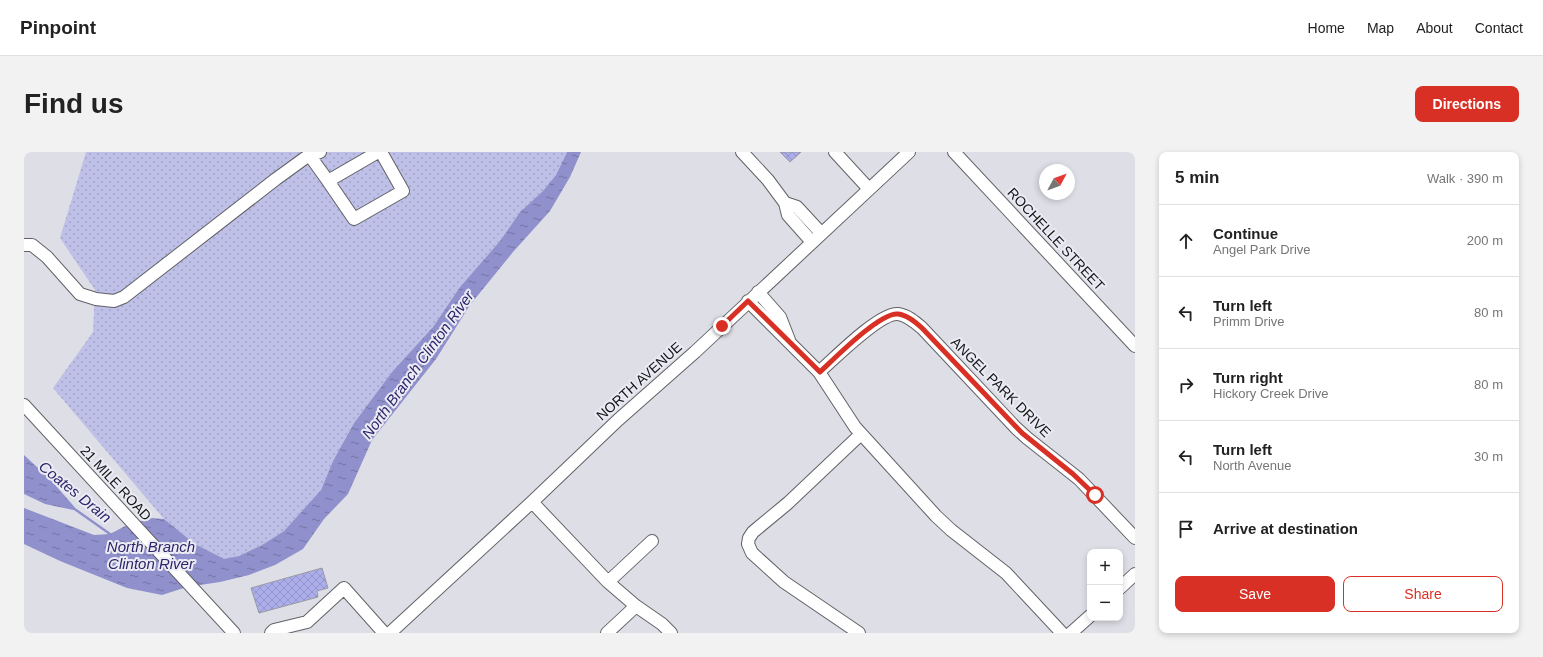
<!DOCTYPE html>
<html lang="en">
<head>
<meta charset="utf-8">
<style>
  :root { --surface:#fff; --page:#f2f2f2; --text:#222; --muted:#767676; --line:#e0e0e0; --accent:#d93025 }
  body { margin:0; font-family:Arial,sans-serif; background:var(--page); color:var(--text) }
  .controls { position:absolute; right:12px; bottom:12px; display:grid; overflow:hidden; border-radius:8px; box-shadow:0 2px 6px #0003 }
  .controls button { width:36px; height:36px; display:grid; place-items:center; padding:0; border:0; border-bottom:1px solid var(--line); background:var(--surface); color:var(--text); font:20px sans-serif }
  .compass { position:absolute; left:1015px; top:12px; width:36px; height:36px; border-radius:50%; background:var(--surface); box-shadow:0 2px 6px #0003; rotate:49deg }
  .stop { position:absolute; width:12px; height:12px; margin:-9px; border:3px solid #d93025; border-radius:50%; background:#fff }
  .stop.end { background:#d93025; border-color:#fff; box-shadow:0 1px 4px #0008 }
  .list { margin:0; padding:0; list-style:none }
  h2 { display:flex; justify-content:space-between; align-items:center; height:52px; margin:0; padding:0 16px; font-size:17px }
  h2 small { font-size:13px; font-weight:400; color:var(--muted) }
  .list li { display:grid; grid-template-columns:26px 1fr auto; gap:12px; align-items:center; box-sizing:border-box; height:72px; padding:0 16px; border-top:1px solid var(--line) }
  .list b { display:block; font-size:15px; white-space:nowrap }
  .list p { margin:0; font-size:13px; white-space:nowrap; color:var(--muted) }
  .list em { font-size:13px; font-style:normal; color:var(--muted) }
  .actions { display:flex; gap:8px; padding:12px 16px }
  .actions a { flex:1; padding:9px 0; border:1px solid var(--accent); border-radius:8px; text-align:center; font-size:14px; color:var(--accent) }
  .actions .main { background:var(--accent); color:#fff }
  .icon { flex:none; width:22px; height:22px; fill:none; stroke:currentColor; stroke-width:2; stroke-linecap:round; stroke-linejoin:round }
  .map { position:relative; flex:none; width:1111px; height:481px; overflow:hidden; border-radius:8px }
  header { display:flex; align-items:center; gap:24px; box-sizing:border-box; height:56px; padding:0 20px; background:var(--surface); border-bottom:1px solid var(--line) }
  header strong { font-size:19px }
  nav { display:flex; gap:22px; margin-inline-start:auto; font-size:14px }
  .intro { display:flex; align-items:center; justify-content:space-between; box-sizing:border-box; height:96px; padding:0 24px }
  h1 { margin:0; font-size:28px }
  .button { padding:10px 18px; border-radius:8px; background:var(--accent); color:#fff; font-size:14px; font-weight:700 }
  main { display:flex; gap:24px; padding:0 24px }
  aside { flex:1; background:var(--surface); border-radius:8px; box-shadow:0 2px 6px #0003 }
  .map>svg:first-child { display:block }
</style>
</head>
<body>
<header>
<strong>Pinpoint</strong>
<nav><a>Home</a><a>Map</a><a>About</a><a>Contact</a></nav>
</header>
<div class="intro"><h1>Find us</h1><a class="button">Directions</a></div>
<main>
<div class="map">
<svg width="1111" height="481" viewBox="0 0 1111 481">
  <defs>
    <pattern id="grass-dots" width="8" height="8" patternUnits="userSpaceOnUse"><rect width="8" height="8" fill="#bec0e7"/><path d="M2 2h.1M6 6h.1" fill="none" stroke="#a2a4c5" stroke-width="1.8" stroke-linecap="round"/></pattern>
    <pattern id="water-ripples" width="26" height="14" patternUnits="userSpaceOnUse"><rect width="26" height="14" fill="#8f90cc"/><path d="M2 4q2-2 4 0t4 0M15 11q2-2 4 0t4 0" fill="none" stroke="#7474a5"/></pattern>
    <pattern id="building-cross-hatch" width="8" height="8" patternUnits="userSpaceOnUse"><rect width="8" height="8" fill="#acadeb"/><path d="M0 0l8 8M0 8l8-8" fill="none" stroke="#9394c9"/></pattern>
  </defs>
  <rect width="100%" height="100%" fill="#dedfe6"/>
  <path fill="url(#grass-dots)" d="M62,0H543L532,23L519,39L496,60L476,89L436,135L409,175L368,220L330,271L309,309L297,338L260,379L238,393L215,404L200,408L171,392L140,367L29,236L69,180L71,138L36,86Z"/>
  <path fill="url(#water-ripples)" d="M543,0H557L546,25L526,59L489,100L446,153L412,207L348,288L324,342L300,367L279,397L251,413L225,423L196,430L163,435L138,443L103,436L36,409L0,392V356L70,383L86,382L105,372L128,366L140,367L171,392L200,407L215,404L238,393L260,379L297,338L309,309L330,271L368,220L409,175L436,135L476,89L496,60L519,39L532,23Z
    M0,303L26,327L54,359L21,352L0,342Z"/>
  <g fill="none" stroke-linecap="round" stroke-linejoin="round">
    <path stroke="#8f90cc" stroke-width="2.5" d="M52,358L86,382L87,385"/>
  </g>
  <path fill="url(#building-cross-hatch)" stroke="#9a9aa1" d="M756,0H777L766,10Z
    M298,416L304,436L293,439L294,445L235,461L227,436Z"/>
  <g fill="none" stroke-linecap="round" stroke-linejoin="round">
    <defs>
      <path id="minor" d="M285,0L286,4L304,29L354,0
        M718,0L744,28L761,51L764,63L788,90
        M811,0L845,37
        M930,0L1111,194
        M304,29L330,67L379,39L357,0
        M761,51L773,55L797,81
        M0,93H8L23,105L56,142L72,147L90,149L100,145L252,27L281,6L296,0
        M734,140L756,165L765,188
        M724,149L795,220L831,275L912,364L927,378L982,421L1038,481
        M795,220C810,207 856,160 874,162C883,163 891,170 898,176L992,276L1003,286L1055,327L1111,386
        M0,253L210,481
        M508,350L584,430L612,454L638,472L647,481
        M584,430L628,389
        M1096,436L1111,422
        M247,481L250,478L283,470L320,436L360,481
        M366,481L508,350L594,268L671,200L885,0
        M583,481L612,454
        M835,481L760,430L728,401L724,392L725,386L729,380L764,351L837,282
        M1047,481L1066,464"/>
    </defs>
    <use href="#minor" stroke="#616167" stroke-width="14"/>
    <use href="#minor" stroke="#fff" stroke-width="12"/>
  </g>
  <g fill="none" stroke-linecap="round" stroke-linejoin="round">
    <path stroke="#d93025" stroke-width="5" d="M698,174L724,149L796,220C810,207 856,160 874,162C883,163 891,170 898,176L998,281L1049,322L1071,343"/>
  </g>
  <g text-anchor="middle" stroke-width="4" stroke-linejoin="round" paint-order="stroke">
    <g font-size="14" fill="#141517" stroke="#ebecf3">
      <text transform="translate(1032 87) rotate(47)" y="5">ROCHELLE STREET</text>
      <text transform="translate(615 229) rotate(-42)" y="5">NORTH AVENUE</text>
      <text transform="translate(977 235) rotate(45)" y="5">ANGEL PARK DRIVE</text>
      <text transform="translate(92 331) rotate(47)" y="5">21 MILE ROAD</text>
    </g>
    <g font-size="15" font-style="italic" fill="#2d246b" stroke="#ebecf3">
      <text transform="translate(394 213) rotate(-54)" y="5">North Branch Clinton River</text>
      <text transform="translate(51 340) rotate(39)" y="5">Coates Drain</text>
      <text x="127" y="400">North Branch<tspan x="127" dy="17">Clinton River</tspan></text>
    </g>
  </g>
</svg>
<div class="controls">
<button>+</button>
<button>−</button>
</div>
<svg class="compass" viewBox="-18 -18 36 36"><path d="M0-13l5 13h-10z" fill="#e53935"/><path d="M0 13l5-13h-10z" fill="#767676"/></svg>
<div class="stop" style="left:1071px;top:343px"></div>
<div class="stop end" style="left:698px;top:174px"></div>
</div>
<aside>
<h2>5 min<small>Walk · 390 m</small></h2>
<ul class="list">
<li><svg class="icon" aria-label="ahead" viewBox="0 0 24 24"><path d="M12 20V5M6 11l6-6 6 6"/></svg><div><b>Continue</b><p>Angel Park Drive</p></div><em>200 m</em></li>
<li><svg class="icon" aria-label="left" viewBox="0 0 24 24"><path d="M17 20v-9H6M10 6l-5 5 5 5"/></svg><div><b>Turn left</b><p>Primm Drive</p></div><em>80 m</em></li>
<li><svg class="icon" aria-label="right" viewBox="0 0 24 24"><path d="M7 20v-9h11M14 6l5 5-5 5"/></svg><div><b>Turn right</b><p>Hickory Creek Drive</p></div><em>80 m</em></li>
<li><svg class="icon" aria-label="left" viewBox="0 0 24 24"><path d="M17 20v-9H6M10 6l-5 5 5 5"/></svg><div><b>Turn left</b><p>North Avenue</p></div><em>30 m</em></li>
<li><svg class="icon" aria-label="arrive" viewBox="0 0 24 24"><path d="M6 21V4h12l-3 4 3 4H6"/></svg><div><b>Arrive at destination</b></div></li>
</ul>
<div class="actions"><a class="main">Save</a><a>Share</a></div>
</aside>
</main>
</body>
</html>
